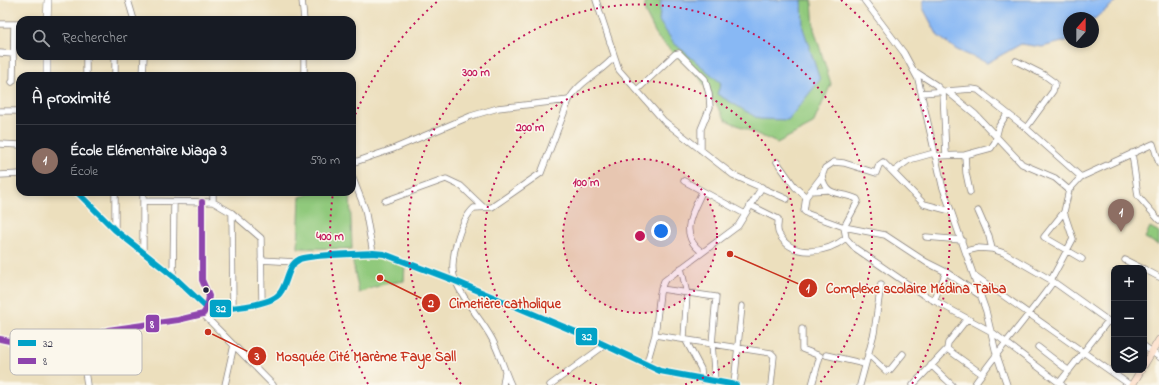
<!DOCTYPE html>
<html lang="fr">
<head>
<meta charset="utf-8">
<style>
  :root { --surface:#171b24; --page:#242831; --text:#f1f3f6; --muted:#9ea1a6; --line:#363941; --accent:#c8321e }
  body { margin:0; font-family:"Indie Flower",sans-serif; background:var(--page); color:var(--text) }
  .controls { position:absolute; right:12px; bottom:12px; display:grid; overflow:hidden; border-radius:8px; box-shadow:0 2px 6px #0003 }
  .controls button { width:36px; height:36px; display:grid; place-items:center; padding:0; border:0; border-bottom:1px solid var(--line); background:var(--surface); color:var(--text); font:20px sans-serif }
  .compass { position:absolute; left:1063px; top:12px; width:36px; height:36px; border-radius:50%; background:var(--surface); box-shadow:0 2px 6px #0003; rotate:21deg }
  .you { position:absolute; left:661px; top:231px; width:14px; height:14px; margin:-10px; border:3px solid #fff; border-radius:50%; background:#1a73e8; box-shadow:0 0 0 6px #1a73e833 }
  .badge { display:grid; place-items:center; width:26px; height:26px; border-radius:50%; background:var(--accent); color:#fff; font-size:13px; font-weight:700 }
  .pin { position:absolute; translate:-50% -33px; filter:drop-shadow(0 1px 2px #0008) }
  .pin::after { content:''; position:absolute; top:21px; width:14px; height:12px; background:inherit; clip-path:polygon(0 0,100% 0,50% 100%) }
  .list { margin:0; padding:0; list-style:none }
  h2 { display:flex; justify-content:space-between; align-items:center; height:52px; margin:0; padding:0 16px; font-size:17px }
  h2 small { font-size:13px; font-weight:400; color:var(--muted) }
  .list li { display:grid; grid-template-columns:26px 1fr auto; gap:12px; align-items:center; box-sizing:border-box; height:72px; padding:0 16px; border-top:1px solid var(--line) }
  .list b { display:block; font-size:15px; white-space:nowrap }
  .list p { margin:0; font-size:13px; white-space:nowrap; color:var(--muted) }
  .list em { font-size:13px; font-style:normal; color:var(--muted) }
  .icon { flex:none; width:22px; height:22px; fill:none; stroke:currentColor; stroke-width:2; stroke-linecap:round; stroke-linejoin:round }
  .map { position:relative; flex:none; width:1159px; height:385px; overflow:hidden }
  .search { position:absolute; background:var(--surface); box-shadow:0 2px 6px #0003; left:16px; top:16px; width:340px; height:44px; display:flex; align-items:center; gap:10px; box-sizing:border-box; padding:0 14px; border-radius:12px; color:var(--muted); font-size:15px }
  .panel { position:absolute; background:var(--surface); box-shadow:0 2px 6px #0003; left:16px; top:72px; width:340px; height:124px; border-radius:12px }
  .map>svg:first-child { display:block }
</style>
</head>
<body>
<div class="map">
<svg width="1159" height="385" viewBox="0 0 1159 385">
  <rect width="100%" height="100%" fill="#fbf7ec"/>
  <filter id="ink" filterUnits="userSpaceOnUse"><feTurbulence type="fractalNoise" baseFrequency=".025" numOctaves="2"/><feDisplacementMap in="SourceGraphic" scale="8" xChannelSelector="R" yChannelSelector="G"/><feConvolveMatrix kernelMatrix="1 2 1 2 8 2 1 2 1" color-interpolation-filters="sRGB"/></filter>
  <filter id="wash" filterUnits="userSpaceOnUse"><feTurbulence type="fractalNoise" baseFrequency=".012" numOctaves="4" result="noise"/><feDisplacementMap in="SourceGraphic" scale="16" xChannelSelector="R" yChannelSelector="G"/><feGaussianBlur stdDeviation="0.9" result="paint"/><feColorMatrix in="noise" values="0 0 0 0 0 0 0 0 0 0 0 0 0 0 0 0 0 1.4 0 .05"/><feComposite in="paint" operator="in"/></filter>
  <g filter="url(#wash)">
    <rect width="100%" height="100%" fill="#ecdfbd"/>
    <path fill="#90c97c" stroke="#59765c" d="M645,0H812L814,29L831,84L813,124L777,143L726,120L699,77L658,38L645,12Z
      M316,192H350L352,249L298,248L300,197Z
      M1150,227L1159,232V245L1145,238Z
      M379,257L387,258L405,265L404,281L384,284L359,293L352,258Z"/>
    <path fill="#88b8f4" stroke="#556d98" d="M661,0H802L803,28L820,80L788,120L759,119L717,94L721,83L674,43L659,21Z
      M923,0H1118L1093,20V18H1069V39L1066,41L1042,47L1021,44L987,63L957,50L938,36L923,8Z"/>
  </g>
  <g filter="url(#ink)">
    <g fill="none" stroke-linecap="round" stroke-linejoin="round">
      <defs>
        <path id="minor" d="M128,0L134,20
          M302,0L304,20
          M596,0L619,70L664,121L733,175L787,199
          M864,0L904,53L918,79L942,185L986,311L996,353L1007,385
          M0,24H20
          M0,53L13,54
          M1016,61L1044,75L1055,83L1053,91L1026,128
          M916,72L936,85L943,92L946,155
          M86,76V56
          M115,76V56
          M143,76L144,56
          M304,76V56
          M12,82L13,81L14,24
          M637,90L675,54L679,53L705,79L709,94L710,107L701,129V150
          M948,92L975,114L1022,164L1055,178L1069,190L1064,212L1073,239L1051,280
          M922,93L972,89L978,90L1026,128L1081,177
          M0,111H20
          M0,144L20,145
          M1132,153L1138,196L1159,220
          M965,155L966,173L970,192
          M935,156L965,155L991,148L995,142L999,126L1007,114
          M777,162L795,187L806,197
          M352,163L393,149L471,116L498,108L569,100C579,81 601,73 614,57
          M893,172L909,160L934,153
          M0,175L20,174
          M352,176L365,209L373,253
          M822,176C826,198 840,191 857,199L858,201L844,227L885,235L926,262L946,272L981,296
          M684,181L745,214
          M1069,190L1081,177L1153,144L1159,163
          M810,191L828,190
          M702,192C692,213 678,235 702,252
          M143,201L213,202L232,213L261,238L262,302
          M385,201L446,179L461,186L483,207
          M213,202V192
          M750,205L778,219C779,225 776,228 779,234C792,259 827,253 846,238
          M951,211L924,204L883,162L879,165L876,173L844,163L834,162L825,168L822,176L806,197L804,211L808,214L844,227L846,238L855,248L922,294L992,332L1062,385
          M978,211L989,236L992,249
          M1064,212L1044,237L1082,259
          M232,213L233,308
          M115,230V192
          M926,237L962,240
          M966,251L979,248L992,249L1004,253L1051,280L1114,325
          M143,252V192
          M261,260L296,262
          M1125,260L1141,268
          M681,268L687,294L684,337L701,369L702,380
          M1144,269L1159,277
          M974,275L1130,385
          M173,276L174,202
          M661,289L716,297L712,344L715,382
          M934,301L946,272
          M203,314L273,385
          M802,329V349L820,356L812,385
          M655,335L771,353L774,356L771,385
          M0,339L82,356C94,351 89,336 108,330L178,320L203,314L207,308L209,296L202,280V202
          M1144,346L1159,357
          M1038,347L1069,371
          M947,349L982,374
          M86,354L84,364L87,385
          M868,354L886,371L890,370L903,354
          M826,355L865,364
          M931,365L952,385
          M646,366L655,335L660,293L664,281L738,226L762,187
          M1059,383L1108,321
          M225,385L234,345
          M503,385L505,372
          M511,385C504,370 500,354 492,339C482,320 465,303 456,282C447,264 460,221 474,208L492,207L541,173L569,100
          M550,385L605,345
          M734,385L742,306
          M860,385L874,333L881,284
          M913,385L947,349L948,343L967,319
          M974,385C999,349 1028,317 1053,282"/>
        <path id="tertiary" d="M47,20L48,0
          M47,76V56
          M77,192L115,230L173,276L207,308C222,310 271,306 280,293C288,283 287,265 300,259C313,254 357,254 373,253L384,254L455,281L588,337L660,371L736,385"/>
        <path id="secondary" d="M1144,365L1159,340
          M1132,385L1141,370"/>
      </defs>
      <use href="#minor" stroke="#87807c" stroke-width="7"/>
      <use href="#tertiary" stroke="#87807c" stroke-width="8"/>
      <use href="#secondary" stroke="#87807c" stroke-width="8"/>
      <use href="#minor" stroke="#fff" stroke-width="5.5"/>
      <use href="#tertiary" stroke="#fff" stroke-width="7"/>
      <use href="#secondary" stroke="#fde4d1" stroke-width="7"/>
      <defs>
        <path id="bus-1" d="M77,192L115,230L173,276L207,308C222,310 271,306 280,293C288,283 287,265 300,259C313,254 357,254 373,253L384,254L455,281L588,337L660,371L736,385"/>
        <path id="bus-2" d="M0,339L82,356C94,351 89,336 108,330L178,320L203,314L207,308L209,296L202,280V202"/>
      </defs>
      <use href="#bus-1" stroke="#fbf7ec" stroke-width="9"/>
      <use href="#bus-2" stroke="#fbf7ec" stroke-width="9"/>
      <use href="#bus-1" stroke="#02a2c7" stroke-width="6"/>
      <use href="#bus-2" stroke="#8e44ad" stroke-width="6"/>
    </g>
  </g>
  <circle cx="640" cy="236" r="77" fill="#c2185b" fill-opacity=".12"/>
  <g fill="none" stroke="#c2185b" stroke-width="2" stroke-dasharray="2 4">
    <circle cx="640" cy="236" r="77"/>
    <path d="M597 385A155 155 0 1 1 683 385"/>
    <path d="M461 384A232 232 0 1 1 819 384"/>
    <path d="M368 384A310 310 0 0 1 333 193M353 120A310 310 0 0 1 439 0M841 0A310 310 0 0 1 912 384"/>
  </g>
  <circle fill="#22223b" stroke="#fbf7ec" stroke-width="1.5" cx="206" cy="290" r="3.5"/>
  <rect x="10" y="329" width="132" height="46" rx="6" fill="#fbf7ec" stroke="#bab7b7" stroke-width="1"/>
  <rect x="18" y="340" width="18" height="6" fill="#02a2c7"/>
  <rect x="18" y="358" width="18" height="6" fill="#8e44ad"/>
  <g font-size="11" fill="#22223b">
    <text x="43" y="347">32</text>
    <text x="43" y="365">8</text>
  </g>
  <circle cx="640" cy="236" r="6" fill="#c2185b" stroke="#fbf7ec" stroke-width="2"/>
  <g font-size="12" text-anchor="middle" font-weight="bold" fill="#c2185b" stroke="#fbf7ec" stroke-width="3" stroke-linejoin="round" paint-order="stroke">
    <text x="476" y="76">300 m</text>
    <text x="530" y="131">200 m</text>
    <text x="586" y="186">100 m</text>
    <text x="330" y="240">400 m</text>
  </g>
  <path fill="none" stroke="#c8321e" stroke-width="1.5" d="M730 254L808 288M380 278L431 303M208 332L257 356"/>
  <g fill="#c8321e" stroke="#fbf7ec" stroke-width="1.5">
    <circle cx="730" cy="254" r="4"/>
    <circle cx="380" cy="278" r="4"/>
    <circle cx="208" cy="332" r="4"/>
    <circle cx="808" cy="288" r="10"/>
    <circle cx="431" cy="303" r="10"/>
    <circle cx="257" cy="356" r="10"/>
  </g>
  <g font-size="12" text-anchor="middle" font-weight="bold" fill="#fff">
    <text x="808" y="292">1</text>
    <text x="431" y="307">2</text>
    <text x="257" y="360">3</text>
  </g>
  <g font-size="14" text-anchor="middle" font-weight="bold" fill="#c8321e" stroke="#fbf7ec" stroke-width="3" stroke-linejoin="round" paint-order="stroke">
    <text x="916" y="293">Complexe scolaire Médina Taiba</text>
    <text x="505" y="308">Cimetière catholique</text>
    <text x="366" y="361">Mosquée Cité Marème Faye Sall</text>
  </g>
  <g stroke="#fbf7ec" stroke-width="1.5">
    <rect x="209" y="299" width="23" height="19" rx="4" fill="#02a2c7"/>
    <rect x="145" y="314" width="15" height="19" rx="4" fill="#8e44ad"/>
    <rect x="575" y="327" width="23" height="19" rx="4" fill="#02a2c7"/>
  </g>
  <g font-size="11" text-anchor="middle" font-weight="bold" fill="#fff">
    <text x="221" y="312">32</text>
    <text x="152" y="328">8</text>
    <text x="587" y="340">32</text>
  </g>
</svg>
<div class="controls">
<button>+</button>
<button>−</button>
<button><svg class="icon" aria-label="layers" viewBox="0 0 24 24"><path d="M12 4l9 5-9 5-9-5zM3 14l9 5 9-5"/></svg></button>
</div>
<svg class="compass" viewBox="-18 -18 36 36"><path d="M0-13l5 13h-10z" fill="#e53935"/><path d="M0 13l5-13h-10z" fill="#9ea1a6"/></svg>
<div class="you"></div>
<div class="pin badge" style="left:1121px;top:232px;background:#8d6e63">1</div>
<div class="search"><svg class="icon" aria-label="search" viewBox="0 0 24 24"><circle cx="10" cy="10" r="6"/><path d="M15 15l6 6"/></svg>Rechercher</div>
<section class="panel">
<h2>À proximité<small></small></h2>
<ul class="list">
<li><span class="badge" style="background:#8d6e63">1</span><div><b>École Elémentaire Niaga 3</b><p>École</p></div><em>590 m</em></li>
</ul>
</section>
</div>
</body>
</html>
